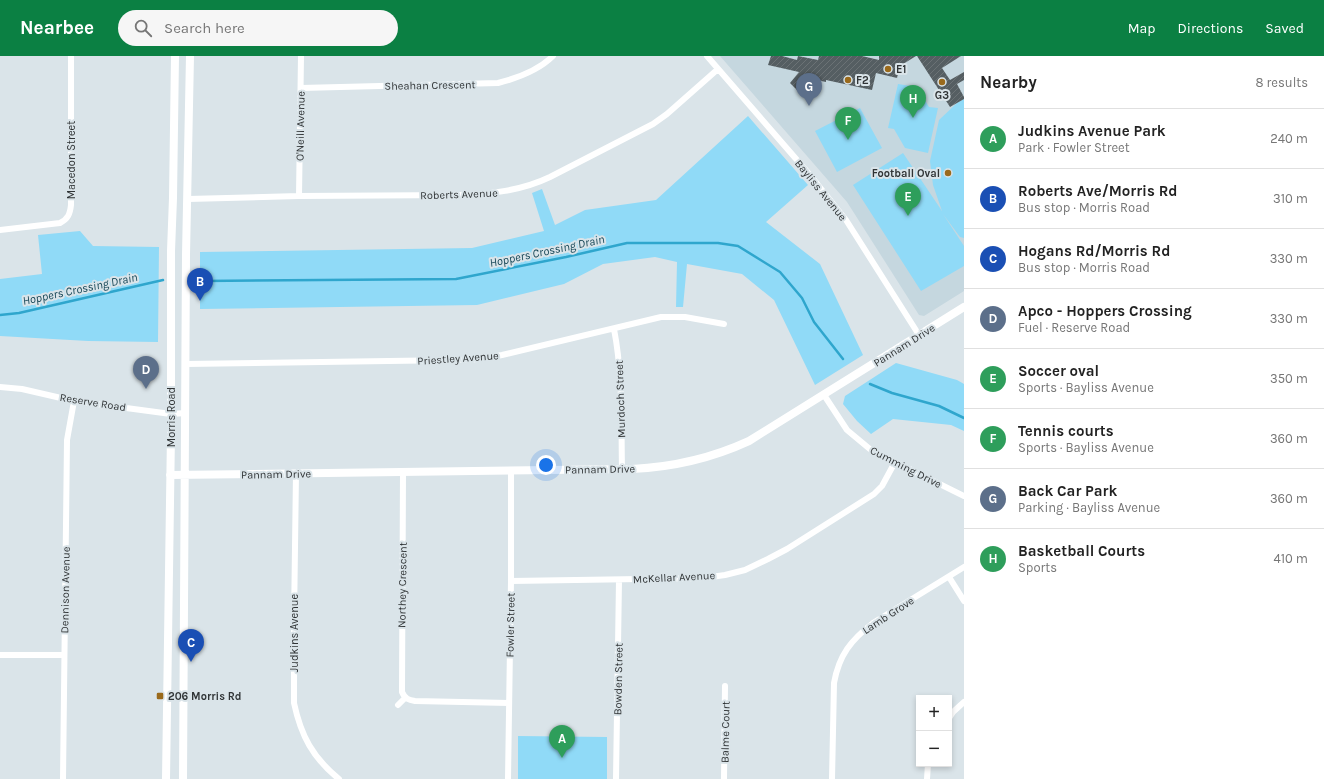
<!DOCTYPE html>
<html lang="en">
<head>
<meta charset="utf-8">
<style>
  :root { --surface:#fff; --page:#f6f6f6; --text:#222; --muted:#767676; --line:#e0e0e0; --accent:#0b8043 }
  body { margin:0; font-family:Karla,sans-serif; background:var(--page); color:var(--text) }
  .controls { position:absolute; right:12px; bottom:12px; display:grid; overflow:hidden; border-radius:0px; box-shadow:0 2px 6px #0003 }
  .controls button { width:36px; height:36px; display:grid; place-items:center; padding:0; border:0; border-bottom:1px solid var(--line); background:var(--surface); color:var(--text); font:20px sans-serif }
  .you { position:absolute; left:546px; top:409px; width:14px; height:14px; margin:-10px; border:3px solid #fff; border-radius:50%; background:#1a73e8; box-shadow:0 0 0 6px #1a73e833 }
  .badge { display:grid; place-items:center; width:26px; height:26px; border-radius:50%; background:var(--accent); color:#fff; font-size:13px; font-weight:700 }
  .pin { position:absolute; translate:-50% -33px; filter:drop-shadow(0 1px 2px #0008) }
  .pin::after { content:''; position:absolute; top:21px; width:14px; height:12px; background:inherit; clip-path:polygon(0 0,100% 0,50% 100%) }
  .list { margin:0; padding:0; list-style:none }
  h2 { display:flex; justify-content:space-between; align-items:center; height:52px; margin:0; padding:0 16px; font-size:17px }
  h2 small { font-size:13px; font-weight:400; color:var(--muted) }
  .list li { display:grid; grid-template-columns:26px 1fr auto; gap:12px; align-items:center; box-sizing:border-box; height:60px; padding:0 16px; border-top:1px solid var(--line) }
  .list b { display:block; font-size:15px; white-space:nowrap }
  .list p { margin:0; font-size:13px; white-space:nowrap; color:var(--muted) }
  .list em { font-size:13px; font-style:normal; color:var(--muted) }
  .icon { flex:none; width:22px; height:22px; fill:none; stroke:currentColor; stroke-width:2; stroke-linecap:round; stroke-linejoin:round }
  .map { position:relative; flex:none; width:964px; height:723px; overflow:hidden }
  header { display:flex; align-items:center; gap:24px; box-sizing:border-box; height:56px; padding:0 20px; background:var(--accent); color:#fff }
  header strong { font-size:19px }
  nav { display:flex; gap:22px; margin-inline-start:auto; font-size:14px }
  .search { width:280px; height:36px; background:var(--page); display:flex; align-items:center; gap:10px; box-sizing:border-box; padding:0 14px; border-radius:22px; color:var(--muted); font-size:15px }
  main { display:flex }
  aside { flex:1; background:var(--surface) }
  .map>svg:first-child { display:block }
</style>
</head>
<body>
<header>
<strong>Nearbee</strong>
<div class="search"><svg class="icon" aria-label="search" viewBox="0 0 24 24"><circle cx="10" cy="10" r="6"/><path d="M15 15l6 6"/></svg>Search here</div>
<nav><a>Map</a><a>Directions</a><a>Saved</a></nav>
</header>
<main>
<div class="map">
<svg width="964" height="723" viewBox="0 0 964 723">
  <defs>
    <pattern id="building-hatch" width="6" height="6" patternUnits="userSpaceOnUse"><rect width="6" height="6" fill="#555e62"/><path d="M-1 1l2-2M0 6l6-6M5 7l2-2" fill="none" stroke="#6b7275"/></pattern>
  </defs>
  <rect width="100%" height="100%" fill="#dae4e9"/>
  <path fill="#c5d7df" d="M720,0H964V235L924,260L919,259L847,146Z"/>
  <path fill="#90daf7" d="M898,28L917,31L929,51L938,52L928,97L905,92L894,73L888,72Z
    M964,43V182L960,181L943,158L964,190V210L921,235L853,129L903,97L942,155L933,129L930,105L939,64L957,47Z
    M860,52L882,92L837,116L815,75Z
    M748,60L808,129L766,166L820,208L863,299L815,329L774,244L742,218L687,208L683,251H676L677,206L655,201L603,208L564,228L477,249L200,253V196L472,192L544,175L532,137L542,133L555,169L585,154L656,144Z
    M80,175L93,190L159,191L158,286L88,285L0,280V223L42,218L38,179Z
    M896,307L957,324L964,328V375L951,369L893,363L871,378L857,365L843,348L845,340Z
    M518,680L607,681V723H518Z"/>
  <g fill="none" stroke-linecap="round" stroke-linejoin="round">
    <path stroke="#2fa6cd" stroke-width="2.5" d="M202,225L456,223L566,201L627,187H718L738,190L780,216L802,242L814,266L843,303
      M0,259L19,257L163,224
      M870,328L892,337L939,350L964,362"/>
  </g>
  <path fill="url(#building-hatch)" d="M771,0H782L797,4L798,0L818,4L819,0H862L879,4V0H916L900,10L897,22L876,17L872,34L826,24V26L807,22L797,34L790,27L799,16L768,9Z
    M917,0H961L942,12L950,24L964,16V24L957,28L964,41V43L950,51Z"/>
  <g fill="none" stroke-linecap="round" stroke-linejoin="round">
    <path stroke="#fff" stroke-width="6" d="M707,0L810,119L846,164L919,279
      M301,32L498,27C518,22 538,15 553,0
      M299,140L301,0
      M188,143L299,140L458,139C490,138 521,135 550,121L653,68L667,58L718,13
      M0,174L60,167C68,163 70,158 71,149V0
      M614,273C623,319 621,366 622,413
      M186,308L456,304L481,303L502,299L661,261H685L724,268
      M0,331L22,333L74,345L171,358L186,357
      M824,339L847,374L871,394L964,440
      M403,416L402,636C405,643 409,644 415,645L509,647
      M296,417L294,565V647C301,680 313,702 339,723
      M949,521L964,545
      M511,525L704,522L725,519L745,514L768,503L787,493L874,438L882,430L895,406
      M0,599H64
      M398,649L405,642
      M949,662L953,656L964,646
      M63,723L67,384L74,345
      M508,723L511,525V415
      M616,723L619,524
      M724,723L725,630
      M832,723L834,627C839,599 851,584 873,567L964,511
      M927,723L928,708"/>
    <path stroke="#fff" stroke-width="8" d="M170,419L632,413C674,411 710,403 749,385L964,251
      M166,723L171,377V195L173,142L175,0
      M183,723L186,199L190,0"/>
  </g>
  <g fill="#9a6a1c" stroke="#dae4e9" stroke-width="1.5">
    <circle cx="888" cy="13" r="4"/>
    <circle cx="848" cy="24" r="4"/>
    <circle cx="942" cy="26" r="4"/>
    <circle cx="948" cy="117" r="4"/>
    <rect x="156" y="636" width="8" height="8" rx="2"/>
  </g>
  <g text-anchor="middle" stroke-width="4" stroke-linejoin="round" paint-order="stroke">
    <g font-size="11" font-weight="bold" fill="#303436" stroke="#dae4e9" text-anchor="start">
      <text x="896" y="17">E1</text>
      <text x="856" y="28">F2</text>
      <text x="942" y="43" text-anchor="middle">G3</text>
      <text x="940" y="121" text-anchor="end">Football Oval</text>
      <text x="168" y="644">206 Morris Rd</text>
    </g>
    <g font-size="11" fill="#303436" stroke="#dae4e9">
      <text transform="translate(430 29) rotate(-1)" y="4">Sheahan Crescent</text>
      <text transform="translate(300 70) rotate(-89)" y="4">O'Neill Avenue</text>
      <text transform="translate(71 104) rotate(-90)" y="4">Macedon Street</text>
      <text transform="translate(821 134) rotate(51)" y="4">Bayliss Avenue</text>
      <text transform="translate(459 138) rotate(-2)" y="4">Roberts Avenue</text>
      <text transform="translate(904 289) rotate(-32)" y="4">Pannam Drive</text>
      <text transform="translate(458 302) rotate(-4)" y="4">Priestley Avenue</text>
      <text transform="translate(620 343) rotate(-92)" y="4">Murdoch Street</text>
      <text transform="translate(93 346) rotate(9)" y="4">Reserve Road</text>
      <text transform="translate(171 361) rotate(-90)" y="4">Morris Road</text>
      <text transform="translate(906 411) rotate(27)" y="4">Cumming Drive</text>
      <text transform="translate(600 413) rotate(-1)" y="4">Pannam Drive</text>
      <text transform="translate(276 418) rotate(-1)" y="4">Pannam Drive</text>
      <text transform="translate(674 521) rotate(-3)" y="4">McKellar Avenue</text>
      <text transform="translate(402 529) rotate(-89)" y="4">Northey Crescent</text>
      <text transform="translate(65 534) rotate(-89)" y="4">Dennison Avenue</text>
      <text transform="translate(888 559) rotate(-33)" y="4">Lamb Grove</text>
      <text transform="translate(510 569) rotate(-89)" y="4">Fowler Street</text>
      <text transform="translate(294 577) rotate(-90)" y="4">Judkins Avenue</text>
      <text transform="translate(618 623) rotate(-89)" y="4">Bowden Street</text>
      <text transform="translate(725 676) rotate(-89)" y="4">Balme Court</text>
    </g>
    <g font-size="12" font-style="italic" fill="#164656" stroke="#dae4e9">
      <text transform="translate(547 195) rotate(-12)" y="4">Hoppers Crossing Drain</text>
      <text transform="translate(80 233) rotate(-12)" y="4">Hoppers Crossing Drain</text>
    </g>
  </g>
</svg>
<div class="controls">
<button>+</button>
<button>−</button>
</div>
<div class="you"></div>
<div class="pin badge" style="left:562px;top:702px;background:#2e9e5b">A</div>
<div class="pin badge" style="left:200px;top:245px;background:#1a4fb4">B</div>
<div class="pin badge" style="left:191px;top:606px;background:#1a4fb4">C</div>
<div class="pin badge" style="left:146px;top:333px;background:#5c6f8a">D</div>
<div class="pin badge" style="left:908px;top:160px;background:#2e9e5b">E</div>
<div class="pin badge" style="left:848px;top:84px;background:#2e9e5b">F</div>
<div class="pin badge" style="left:809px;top:50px;background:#5c6f8a">G</div>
<div class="pin badge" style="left:913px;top:62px;background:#2e9e5b">H</div>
</div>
<aside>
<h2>Nearby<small>8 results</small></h2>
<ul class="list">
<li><span class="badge" style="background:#2e9e5b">A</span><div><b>Judkins Avenue Park</b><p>Park · Fowler Street</p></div><em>240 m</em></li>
<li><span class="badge" style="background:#1a4fb4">B</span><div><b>Roberts Ave/Morris Rd</b><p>Bus stop · Morris Road</p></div><em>310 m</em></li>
<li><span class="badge" style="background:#1a4fb4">C</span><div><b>Hogans Rd/Morris Rd</b><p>Bus stop · Morris Road</p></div><em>330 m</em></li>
<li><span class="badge" style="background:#5c6f8a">D</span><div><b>Apco - Hoppers Crossing</b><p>Fuel · Reserve Road</p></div><em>330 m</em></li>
<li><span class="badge" style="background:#2e9e5b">E</span><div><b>Soccer oval</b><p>Sports · Bayliss Avenue</p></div><em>350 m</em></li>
<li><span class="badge" style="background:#2e9e5b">F</span><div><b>Tennis courts</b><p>Sports · Bayliss Avenue</p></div><em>360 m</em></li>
<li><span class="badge" style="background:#5c6f8a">G</span><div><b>Back Car Park</b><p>Parking · Bayliss Avenue</p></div><em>360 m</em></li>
<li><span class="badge" style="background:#2e9e5b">H</span><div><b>Basketball Courts</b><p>Sports</p></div><em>410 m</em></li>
</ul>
</aside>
</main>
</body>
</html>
